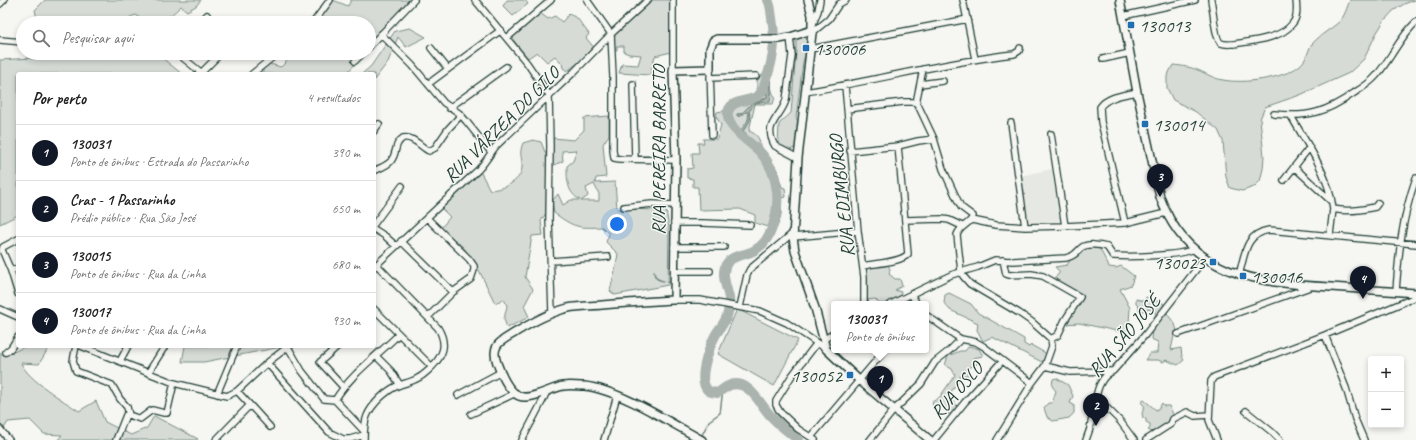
<!DOCTYPE html>
<html lang="pt">
<head>
<meta charset="utf-8">
<style>
  :root { --surface:#fff; --page:#f6f6f6; --text:#222; --muted:#767676; --line:#e0e0e0; --accent:#111827 }
  body { margin:0; font-family:Caveat,sans-serif; background:var(--page); color:var(--text) }
  .controls { position:absolute; right:12px; bottom:12px; display:grid; overflow:hidden; border-radius:4px; box-shadow:0 2px 6px #0003 }
  .controls button { width:36px; height:36px; display:grid; place-items:center; padding:0; border:0; border-bottom:1px solid var(--line); background:var(--surface); color:var(--text); font:20px sans-serif }
  .you { position:absolute; left:617px; top:224px; width:14px; height:14px; margin:-10px; border:3px solid #fff; border-radius:50%; background:#1a73e8; box-shadow:0 0 0 6px #1a73e833 }
  .badge { display:grid; place-items:center; width:26px; height:26px; border-radius:50%; background:var(--accent); color:#fff; font-size:13px; font-weight:700 }
  .pin { position:absolute; translate:-50% -33px; filter:drop-shadow(0 1px 2px #0008) }
  .pin::after { content:''; position:absolute; top:21px; width:14px; height:12px; background:inherit; clip-path:polygon(0 0,100% 0,50% 100%) }
  .popup { position:absolute; left:831px; top:301px; width:98px; height:52px; box-sizing:border-box; display:grid; place-content:center; border-radius:4px; background:var(--surface); filter:drop-shadow(0 1px 3px #0005); font-size:13px; white-space:nowrap; color:var(--muted) }
  .popup b { font-size:15px; color:var(--text) }
  .popup::after { content:''; position:absolute; left:50%; top:100%; margin-left:-8px; border:8px solid transparent; border-top-color:var(--surface) }
  .list { margin:0; padding:0; list-style:none }
  h2 { display:flex; justify-content:space-between; align-items:center; height:52px; margin:0; padding:0 16px; font-size:17px }
  h2 small { font-size:13px; font-weight:400; color:var(--muted) }
  .list li { display:grid; grid-template-columns:26px 1fr auto; gap:12px; align-items:center; box-sizing:border-box; height:56px; padding:0 16px; border-top:1px solid var(--line) }
  .list b { display:block; font-size:15px; white-space:nowrap }
  .list p { margin:0; font-size:13px; white-space:nowrap; color:var(--muted) }
  .list em { font-size:13px; font-style:normal; color:var(--muted) }
  .icon { flex:none; width:22px; height:22px; fill:none; stroke:currentColor; stroke-width:2; stroke-linecap:round; stroke-linejoin:round }
  .map { position:relative; flex:none; width:1416px; height:440px; overflow:hidden }
  .search { position:absolute; background:var(--surface); box-shadow:0 2px 6px #0003; left:16px; top:16px; width:360px; height:44px; display:flex; align-items:center; gap:10px; box-sizing:border-box; padding:0 14px; border-radius:22px; color:var(--muted); font-size:15px }
  .panel { position:absolute; background:var(--surface); box-shadow:0 2px 6px #0003; left:16px; top:72px; width:360px; height:276px; border-radius:4px }
  .map>svg:first-child { display:block }
</style>
</head>
<body>
<div class="map">
<svg width="1416" height="440" viewBox="0 0 1416 440">
  <rect width="100%" height="100%" fill="#f6f6f2"/>
  <filter id="ink" filterUnits="userSpaceOnUse"><feTurbulence type="fractalNoise" baseFrequency=".025" numOctaves="2"/><feDisplacementMap in="SourceGraphic" scale="8" xChannelSelector="R" yChannelSelector="G"/><feConvolveMatrix kernelMatrix="1 2 1 2 8 2 1 2 1" color-interpolation-filters="sRGB"/></filter>
  <g filter="url(#ink)">
    <path fill="#e6e8e4" d="M1052,169L1061,221L1027,222L1020,176Z"/>
    <path fill="#d6dbd6" stroke="#7a8c85" fill-rule="evenodd" d="M45,0H201L196,6L187,11L181,6C174,13 159,27 147,23C143,22 139,17 136,15L112,23H38L35,10Z
      M333,0L348,6L351,0H414L369,49V23H316Z
      M507,0H525L528,4L513,16L503,6Z
      M652,0H670L671,52L655,56L650,75L619,73L622,64L638,65L641,55L629,54L624,52V46H617V50L612,49L613,35Z
      M1350,0H1415L1404,4L1393,11L1384,21L1376,34L1364,59L1349,73L1300,95L1265,107L1260,119L1264,156L1263,169L1260,181L1254,187L1242,191L1230,188L1226,177L1223,141L1218,130L1196,112L1173,100L1167,88V76L1173,65C1183,66 1191,67 1200,71C1207,74 1215,79 1223,80C1243,84 1283,79 1299,66C1309,58 1307,49 1313,43C1321,34 1331,29 1339,22C1345,16 1347,7 1350,0Z
      M540,13L548,19L555,16L562,22L569,14L577,18L589,34L586,38L596,50L567,71L563,68L562,63L555,56L547,62L537,52L528,58L511,37Z
      M410,28L426,37L406,47L398,37L388,62L374,80V74H362L371,66L395,31Z
      M805,35L808,37V45L803,62L796,118L799,124L796,147L788,151L778,145L779,124L791,113L796,52V39Z
      M777,46C778,62 765,83 775,97L773,104H755L749,131C757,134 762,140 759,149C764,155 771,160 775,166C779,172 779,180 782,187L785,188L786,197L781,198C782,210 782,217 776,229L755,223V215L740,209L699,210L698,187H693V179L687,178V169L693,168L692,153H699L698,143H704L703,139H717L721,125L716,116L717,112L727,110L728,106L734,105L736,99L746,98L757,94V79L764,73L770,61L771,72L769,74L767,84L768,86L767,89V97L758,102H752C749,107 743,115 737,114V116L744,114L746,112H748C750,120 747,124 742,129V132L746,136V133L743,131L747,126L751,117L749,112C750,109 752,106 754,104C759,101 771,103 771,95C772,92 770,88 771,85C771,79 774,49 777,46Z
      M76,53H156L182,74H18V215L0,224V60L48,57Z
      M285,53H365L346,74H263V69L270,64L281,67L288,60Z
      M609,116V135L603,144L606,177L596,178L595,183L615,182L617,209L666,210L669,228L668,285L615,295L610,291L616,266L618,254L606,242L609,234L602,227C578,228 575,228 554,213L552,201L558,194L563,205L571,200H580C567,192 567,181 567,166L573,161L577,150L562,151L563,161L552,166L553,138L574,140L584,130V118ZM594,184L599,194V201H581L588,196L586,188Z
      M533,140L541,142L547,157L546,213L541,221L543,235L532,236L525,277L533,289L524,306L529,317L507,328L504,319L507,306L504,299L495,303L476,264L464,248L441,228L450,217L441,208L480,171L490,190C502,189 520,183 522,168C523,158 518,155 523,143Z
      M1087,247L1100,249L1109,267L1116,268L1121,266L1134,276L1131,285L1120,289L1130,308L1129,323L1126,333L1079,323L1064,324L1080,297L1054,279L1060,272L1055,267L1067,265L1071,259Z
      M888,265L890,269L889,274L895,279H900L902,286L895,290L901,292L900,297L885,304H880L875,299L868,300L869,304H866V267Z
      M949,293L971,304L978,313L1024,339V344L1029,347L1031,345L1047,354L1044,363L992,337L983,341L977,330L978,323L950,310L944,303L945,295Z
      M1146,297L1163,303L1168,315L1175,324L1177,331L1174,336L1171,350L1181,348L1182,357L1184,360L1178,365L1166,360L1163,362L1158,360H1145L1150,353H1157L1158,342L1151,339L1153,321L1156,313L1149,309L1139,312V307L1136,304V299L1145,301Z
      M737,309L798,340L774,386L718,354Z
      M26,346H61L48,349L39,364L21,363C28,380 64,401 79,411L96,401L105,422L131,435L147,428L154,416L198,439L197,440H58L62,435L44,434L30,420L8,422L0,435V353L5,356Z
      M185,346H282L281,347L204,362H182Z
      M969,346L979,349L983,356L973,358L977,364L966,369L969,375H961L956,385L948,396L958,407L952,417L939,405L933,406L932,402L939,398L955,375L952,369L945,365L948,356L960,351H965Z
      M1056,378L1068,385L1073,396L1070,403L1074,405V413L1069,418L1053,421L1047,417L1044,408L1048,403H1052L1056,391L1052,386L1053,379Z
      M1144,400L1156,410L1159,408L1162,403L1164,406H1169L1174,416L1170,419L1169,423L1152,432L1148,430L1150,428V424L1146,422V419L1143,418L1142,413L1145,407L1141,402Z"/>
    <path fill="#aab3ae" stroke="#72847d" d="M775,42C776,54 773,67 771,80C770,88 772,95 770,102L765,103L764,101L755,103L749,112C753,121 747,124 743,131L748,136H746L741,130C745,124 750,121 748,112H746L739,117L737,114H741L754,101L758,102L767,97L766,89L768,86L765,75L766,73L770,74L771,72L770,67L771,43Z"/>
    <g fill="none" stroke-linecap="round" stroke-linejoin="round">
      <path stroke="#72847d" stroke-width="1.5" d="M654,271C655,283 662,279 670,283
        M701,437L709,421L720,413L723,389
        M601,440L613,400"/>
      <path stroke="#aab3ae" stroke-width="10" d="M768,0C771,5 771,12 772,18C776,41 774,57 766,80C765,85 763,90 760,94C752,103 731,98 728,112C725,127 750,142 759,151C780,173 782,206 770,233C765,244 757,251 745,254C739,256 731,257 727,263C720,273 727,288 729,298C730,304 729,310 727,316C725,322 720,328 716,334C710,345 699,375 705,386C707,392 712,392 717,393C721,391 724,388 728,386C748,377 759,403 770,415C778,424 789,432 798,440"/>
      <defs>
        <path id="minor" d="M475,0L527,63L549,95L550,146L549,219L552,313
          M587,0L611,34L613,77V150L614,158L620,159L676,160
          M673,0V70
          M963,0L975,59
          M1211,0C1213,8 1215,40 1221,43C1225,45 1230,44 1234,44C1251,41 1281,39 1292,24C1298,18 1297,8 1296,0
          M0,4L4,0
          M1123,16L1195,0
          M199,23L207,15
          M313,23L330,0
          M813,24L818,11L820,0
          M812,33L829,19L839,4L846,0
          M381,34L412,65L444,103L459,113L466,121L491,152
          M790,37L792,55L786,100C781,118 762,124 775,146L798,158
          M507,38L551,0
          M0,40L23,42
          M369,47L414,0
          M431,48L448,69
          M810,49L968,19
          M177,53L203,74
          M1103,59L1130,53
          M355,61L363,53
          M710,69L712,135
          M202,72L221,53
          M252,74L278,53
          M710,78L756,76
          M428,84L501,30
          M633,84L635,159
          M920,84L943,81
          M845,86L858,231L864,277V304
          M805,92C875,81 944,62 1014,54L1019,51L1020,48
          M916,103L923,69
          M449,108L506,67
          M847,109L903,102H915L918,105L934,139L943,169L956,197L961,207L973,216C971,224 960,225 957,235L961,271L963,276L970,284L1019,313L1032,322L1051,339L1052,346L1045,366L1032,383L997,440
          M1274,114C1308,118 1327,112 1354,93C1362,88 1370,83 1376,76C1391,59 1399,38 1416,22
          M1291,116C1305,141 1323,166 1330,194C1332,199 1332,204 1333,209C1346,212 1362,210 1375,207L1378,203
          M1011,123L1025,227
          M374,131L379,124
          M1051,134L1065,226
          M850,151L898,146L918,141L934,139
          M1294,167L1331,201
          M374,171C379,168 387,166 391,161C398,152 393,145 403,138C413,136 421,147 429,151L435,148L448,129L461,115
          M1284,180L1309,148
          M624,207L652,204L675,205
          M427,218L469,259L474,266V270L471,279L453,292L428,317
          M905,220L942,219L949,220L962,226
          M972,220L996,225L1025,227L1065,226L1125,223L1166,213
          M674,223H703L750,225
          M1125,223L1101,122L1100,107C1108,96 1125,95 1137,92
          M374,224L402,186
          M374,229L385,236L396,246
          M1330,235L1333,209
          M793,237L858,231
          M18,239L3,247L2,250L11,271L18,294
          M401,241L453,292
          M674,247H724
          M1003,260L1006,274L1009,275L1031,274L1043,276L1080,297L1065,320L1058,335L1051,339
          M551,261L608,257
          M863,266C875,263 900,263 908,254L898,146
          M374,267L478,170C486,162 489,155 496,146L574,72L611,34L648,0
          M11,271L18,268
          M674,271H710
          M1239,275C1245,254 1245,234 1269,230L1416,244
          M1396,291C1399,250 1402,218 1416,178
          M911,294L917,304
          M674,300H700L760,311L787,323L826,349
          M891,304L951,275L978,267L995,260L1013,261L1066,258C1074,256 1076,253 1081,248C1087,243 1100,245 1107,247L1113,256C1130,257 1180,256 1194,249
          M740,307L747,275L750,269L794,232
          M0,309L18,317
          M374,309L432,367
          M926,315L956,336L961,339L976,342L983,346L1032,383
          M1178,334L1310,287
          M1325,335L1346,388L1355,419L1364,440
          M823,340L834,333
          M76,346L73,361L76,371L112,385L120,399L127,407L129,415
          M81,346L174,383L227,396L237,391L267,363L289,346
          M338,346L320,362L343,387
          M288,347L302,371L324,399L335,400L364,431
          M6,352L11,348L18,337
          M376,356L391,371L400,385
          M120,361L128,346
          M267,363L329,432L343,439H350L364,435
          M1045,366L1070,372L1111,371
          M148,373L165,346
          M217,394L237,346
          M458,395L501,372
          M335,400C351,374 377,356 399,334
          M250,405L270,427
          M1246,411L1272,432L1280,440
          M471,414L516,393
          M1092,418L1107,408L1120,421L1134,440
          M0,429L9,440
          M811,437L885,350
          M116,440L126,415H129L140,419L152,410L164,413H167L174,383
          M216,440L250,405L237,391
          M364,440C364,432 364,423 367,416C372,404 386,391 397,386C404,383 412,382 418,378C423,376 426,372 430,369C443,356 448,345 438,328L377,265
          M522,440L542,402L547,391
          M604,440L617,396
          M815,440L798,429L780,412L776,405V401L791,377L817,343
          M870,440L894,410L921,384L935,362L950,350L961,339
          M934,440L965,402L1002,361
          M1086,440C1089,433 1091,426 1092,418C1096,402 1095,379 1113,371L1145,335L1205,258
          M1146,440L1171,424L1173,419L1187,412L1195,416L1209,415
          M1217,440L1209,420L1211,381L1214,377L1325,335L1416,297"/>
        <path id="tertiary" d="M808,0L812,15V33L798,158L793,237L795,251L815,308L826,349L859,380L930,440
          M1120,0L1137,92L1160,197C1188,276 1258,283 1331,287C1359,289 1388,291 1416,293
          M702,440C671,423 618,389 584,386C577,386 569,385 563,386C551,388 530,401 519,396C508,391 501,374 497,363C490,344 502,341 516,332C533,322 549,313 568,308C579,306 591,306 602,305C626,303 650,301 674,300L676,160L673,70L710,69V49L713,41L717,39H779L790,37L812,30"/>
      </defs>
      <use href="#minor" stroke="#1f3d34" stroke-width="8"/>
      <use href="#tertiary" stroke="#1f3d34" stroke-width="10"/>
      <use href="#minor" stroke="#f6f6f2" stroke-width="5.5"/>
      <use href="#tertiary" stroke="#f6f6f2" stroke-width="7"/>
    </g>
  </g>
  <g fill="#1f6fb2" stroke="#f6f6f2" stroke-width="1.5">
    <rect x="1127" y="21" width="8" height="8" rx="2"/>
    <rect x="802" y="44" width="8" height="8" rx="2"/>
    <rect x="1141" y="120" width="8" height="8" rx="2"/>
    <rect x="1209" y="258" width="8" height="8" rx="2"/>
    <rect x="1239" y="272" width="8" height="8" rx="2"/>
    <rect x="846" y="371" width="8" height="8" rx="2"/>
  </g>
  <g text-anchor="middle" stroke-width="3" stroke-linejoin="round" paint-order="stroke">
    <g font-size="19" fill="#1f3d34" stroke="#f6f6f2" text-anchor="start">
      <text x="1139" y="32">130013</text>
      <text x="814" y="55">130006</text>
      <text x="1153" y="131">130014</text>
      <text x="1205" y="269" text-anchor="end">130023</text>
      <text x="1251" y="283">130016</text>
      <text x="842" y="382" text-anchor="end">130052</text>
    </g>
    <g font-size="19" fill="#1f3d34" stroke="#f6f6f2">
      <text transform="translate(501 124) rotate(-45)" y="7">RUA VÁRZEA DO GILO</text>
      <text transform="translate(658 150) rotate(-90)" y="7">RUA PEREIRA BARRETO</text>
      <text transform="translate(841 196) rotate(-96)" y="7">RUA EDIMBURGO</text>
      <text transform="translate(1124 335) rotate(-50)" y="7">RUA SÃO JOSÉ</text>
      <text transform="translate(956 390) rotate(-49)" y="7">RUA OSLO</text>
    </g>
  </g>
</svg>
<div class="controls">
<button>+</button>
<button>−</button>
</div>
<div class="you"></div>
<div class="pin badge" style="left:880px;top:399px">1</div>
<div class="popup"><b>130031</b>Ponto de ônibus</div>
<div class="pin badge" style="left:1096px;top:426px">2</div>
<div class="pin badge" style="left:1160px;top:197px">3</div>
<div class="pin badge" style="left:1363px;top:299px">4</div>
<div class="search"><svg class="icon" aria-label="search" viewBox="0 0 24 24"><circle cx="10" cy="10" r="6"/><path d="M15 15l6 6"/></svg>Pesquisar aqui</div>
<section class="panel">
<h2>Por perto<small>4 resultados</small></h2>
<ul class="list">
<li><span class="badge">1</span><div><b>130031</b><p>Ponto de ônibus · Estrada do Passarinho</p></div><em>390 m</em></li>
<li><span class="badge">2</span><div><b>Cras - 1 Passarinho</b><p>Prédio público · Rua São José</p></div><em>650 m</em></li>
<li><span class="badge">3</span><div><b>130015</b><p>Ponto de ônibus · Rua da Linha</p></div><em>680 m</em></li>
<li><span class="badge">4</span><div><b>130017</b><p>Ponto de ônibus · Rua da Linha</p></div><em>930 m</em></li>
</ul>
</section>
</div>
</body>
</html>
